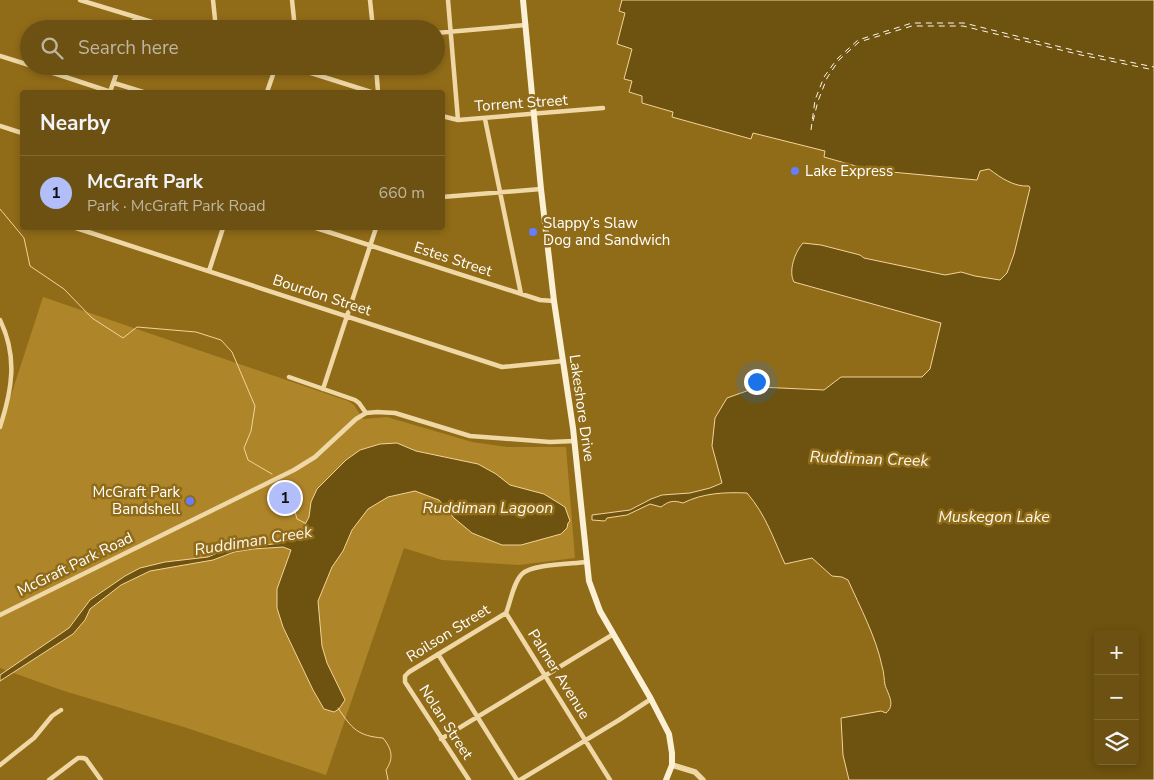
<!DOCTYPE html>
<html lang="en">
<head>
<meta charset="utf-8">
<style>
  :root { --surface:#6d5112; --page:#755b20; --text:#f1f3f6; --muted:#bfb59f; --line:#7f6832; --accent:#b2befa }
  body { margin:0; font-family:"Nunito Sans",sans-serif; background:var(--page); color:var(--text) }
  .controls { position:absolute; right:15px; bottom:15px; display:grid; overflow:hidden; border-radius:5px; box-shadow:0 2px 8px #0003 }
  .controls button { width:45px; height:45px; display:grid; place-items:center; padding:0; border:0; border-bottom:1px solid var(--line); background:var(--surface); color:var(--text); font:25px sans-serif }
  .you { position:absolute; left:756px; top:381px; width:18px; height:18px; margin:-12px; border:4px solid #fff; border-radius:50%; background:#1a73e8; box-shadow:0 0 0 8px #1a73e833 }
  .badge { display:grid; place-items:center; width:32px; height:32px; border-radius:50%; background:var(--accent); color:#111; font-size:16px; font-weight:700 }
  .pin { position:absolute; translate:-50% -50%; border:2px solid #fff; box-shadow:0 1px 5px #0006 }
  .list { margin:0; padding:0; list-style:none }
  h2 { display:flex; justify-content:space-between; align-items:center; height:65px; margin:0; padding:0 20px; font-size:21px }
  h2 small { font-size:16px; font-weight:400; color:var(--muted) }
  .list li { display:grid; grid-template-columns:32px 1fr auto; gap:15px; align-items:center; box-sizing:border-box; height:75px; padding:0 20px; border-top:1px solid var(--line) }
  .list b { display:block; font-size:19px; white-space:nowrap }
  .list p { margin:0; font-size:16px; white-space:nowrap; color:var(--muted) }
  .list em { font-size:16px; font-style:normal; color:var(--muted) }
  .icon { flex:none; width:28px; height:28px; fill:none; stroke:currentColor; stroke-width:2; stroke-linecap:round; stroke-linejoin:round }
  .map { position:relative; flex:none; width:1154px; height:780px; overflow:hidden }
  .search { position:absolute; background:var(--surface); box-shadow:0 2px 8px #0003; left:20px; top:20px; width:425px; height:55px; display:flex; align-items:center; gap:12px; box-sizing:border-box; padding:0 18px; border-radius:28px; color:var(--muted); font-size:19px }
  .panel { position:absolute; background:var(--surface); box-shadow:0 2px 8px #0003; left:20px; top:90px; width:425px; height:140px; border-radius:5px }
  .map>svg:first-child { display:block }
</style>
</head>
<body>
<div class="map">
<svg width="1154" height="780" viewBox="0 0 1154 780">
  <rect width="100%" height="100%" fill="#916c18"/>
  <path fill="#af852a" d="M43,297L348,401L354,405L363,419L387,417L472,442L507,447H566L575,558L518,565L442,560L404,548L326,775L184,727L61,690L0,668V429Z"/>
  <path fill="#6e520f" stroke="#f2d499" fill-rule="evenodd" d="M622,0H1154V780H849L843,755L841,718L881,711L886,713C896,705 888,694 885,685C884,679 884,672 882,666C876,637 860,607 848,580L842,577L832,576L812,558L785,564C773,538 766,515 747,493C725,492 703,493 683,503C673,500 669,501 661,507L650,504L627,515L607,518L605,521L592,520V515L630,510L651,499L662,495L690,493L710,488L722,483L712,446L715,418L727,398L758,387L824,390L841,377H922L930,369L941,323L794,282C788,271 795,252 803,243L821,245L860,255L864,258L945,275L961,272L975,276L1000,280L1007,273L1014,254L1030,188L1029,186C1014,187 1001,178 989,169L980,171L977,180L870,170L824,157L825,151L753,133L751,139L672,117L673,112L642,103V96L629,92L632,81L624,79L632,49L617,44L625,13L619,11ZM1098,634H1135V761H1098Z
    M397,443L416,451L478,464L496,474L510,485L544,494L565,507L570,521L568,523L567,528L561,534L521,545H502L472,533L454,518L439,500L415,491L388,497L368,509L352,530L343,551L332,567L318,601L322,646L327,663L345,700L339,709L334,712L324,709L313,690L283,627L277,608V589L291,550L283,547L253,549L234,552L213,560L150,571L121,585L90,609L85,620L73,634L0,681V675L69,628L90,600L125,576L140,568L165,562L208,557L224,550L273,544L298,538L309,517L311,502L317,489L346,460L360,450L380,444Z"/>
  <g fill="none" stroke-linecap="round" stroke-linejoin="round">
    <path stroke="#f2d499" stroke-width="1" d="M0,209L24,238L30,266L64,289L92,318L123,338L137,327L196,332L221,340L232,352L255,406L251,431L244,448L248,460L272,474
      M279,487L284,497L293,504L297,519L305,523
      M338,708C352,729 358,736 383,738C392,749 394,758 386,770L388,780"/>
    <path stroke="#fdf7ec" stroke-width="1" stroke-dasharray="6 5" stroke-linecap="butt" d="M813,121L818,101L827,78L839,60L859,42L912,26H963L1081,55L1154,70
      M811,130L815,100L824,77L837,59L858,40L912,23H964L1081,52L1154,67"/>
    <path stroke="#f0d8a6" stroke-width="4.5" d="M80,0L175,29
      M213,0L216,29
      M292,0L295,29
      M370,0L373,29
      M448,0L458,120
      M131,29L135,17
      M436,33L526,25
      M0,56L29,65
      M32,66L111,92
      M289,66L371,92
      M376,66L378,92
      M114,83L143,92
      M110,92L119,66
      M267,92L276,66
      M442,116L458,120L603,108
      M485,119L521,294
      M0,126L22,133
      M442,197L541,189
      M76,228L502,367L563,361
      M316,228L540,300L554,301
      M209,271L223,228
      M0,320C18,357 12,390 0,427
      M289,377L355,400L359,403L366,413
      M323,389L376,228
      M586,562C572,564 532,564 522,574C513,583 511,601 506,613L610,780
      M0,615L294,470L315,457L356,419L366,413L377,412L395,413L470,436L550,442L575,441
      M438,654L517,780
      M441,739L612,635
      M0,765L34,738L52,716L61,710
      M49,780L78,758H83L86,759L101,780
      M469,780L405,682V676L409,672L506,613
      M520,780L619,720L651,699"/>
    <path stroke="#f0d8a6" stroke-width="5.5" d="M672,765L695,772L703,780"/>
    <path stroke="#fbefd4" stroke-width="6" d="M523,0L541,189L554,301L573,428L589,581L600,611L651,699L669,734L672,753V765L666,780"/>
  </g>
  <g fill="#657dff" stroke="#916c18" stroke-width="2">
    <circle cx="795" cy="171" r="5"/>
    <circle cx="533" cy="232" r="5"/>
    <circle cx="190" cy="501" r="5"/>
  </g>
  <g text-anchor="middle" stroke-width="5" stroke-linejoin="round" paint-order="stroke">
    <g font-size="15" fill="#fff" stroke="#916c18">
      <text transform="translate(521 103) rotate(-4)" y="5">Torrent Street</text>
      <text transform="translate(453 259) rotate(18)" y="5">Estes Street</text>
      <text transform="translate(322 295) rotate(18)" y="5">Bourdon Street</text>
      <text transform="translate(582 408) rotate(82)" y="5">Lakeshore Drive</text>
      <text transform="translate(75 564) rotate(-26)" y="5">McGraft Park Road</text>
      <text transform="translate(448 633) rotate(-32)" y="5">Roilson Street</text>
      <text transform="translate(559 674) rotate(58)" y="5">Palmer Avenue</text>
      <text transform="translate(446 722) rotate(57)" y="5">Nolan Street</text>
    </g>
    <g font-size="15" fill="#fff" stroke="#916c18" text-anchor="start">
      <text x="805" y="176">Lake Express</text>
      <text x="543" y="228">Slappy’s Slaw<tspan x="543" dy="17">Dog and Sandwich</tspan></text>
      <text x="180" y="497" text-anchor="end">McGraft Park<tspan x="180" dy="17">Bandshell</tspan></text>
    </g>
    <g font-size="16" font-style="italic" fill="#fdf7ec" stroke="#916c18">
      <text transform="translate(869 458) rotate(2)" y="6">Ruddiman Creek</text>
      <text x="488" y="513">Ruddiman Lagoon</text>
      <text x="994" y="522">Muskegon Lake</text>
      <text transform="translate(253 540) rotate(-9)" y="6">Ruddiman Creek</text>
    </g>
  </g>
</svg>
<div class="controls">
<button>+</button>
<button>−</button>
<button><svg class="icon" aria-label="layers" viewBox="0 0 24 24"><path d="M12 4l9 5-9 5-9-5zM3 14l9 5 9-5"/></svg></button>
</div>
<div class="you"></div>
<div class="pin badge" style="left:285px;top:498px">1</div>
<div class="search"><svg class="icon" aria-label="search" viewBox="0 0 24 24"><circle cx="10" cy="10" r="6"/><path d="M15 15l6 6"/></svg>Search here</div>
<section class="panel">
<h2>Nearby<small></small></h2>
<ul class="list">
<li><span class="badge">1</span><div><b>McGraft Park</b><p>Park · McGraft Park Road</p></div><em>660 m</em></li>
</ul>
</section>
</div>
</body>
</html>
